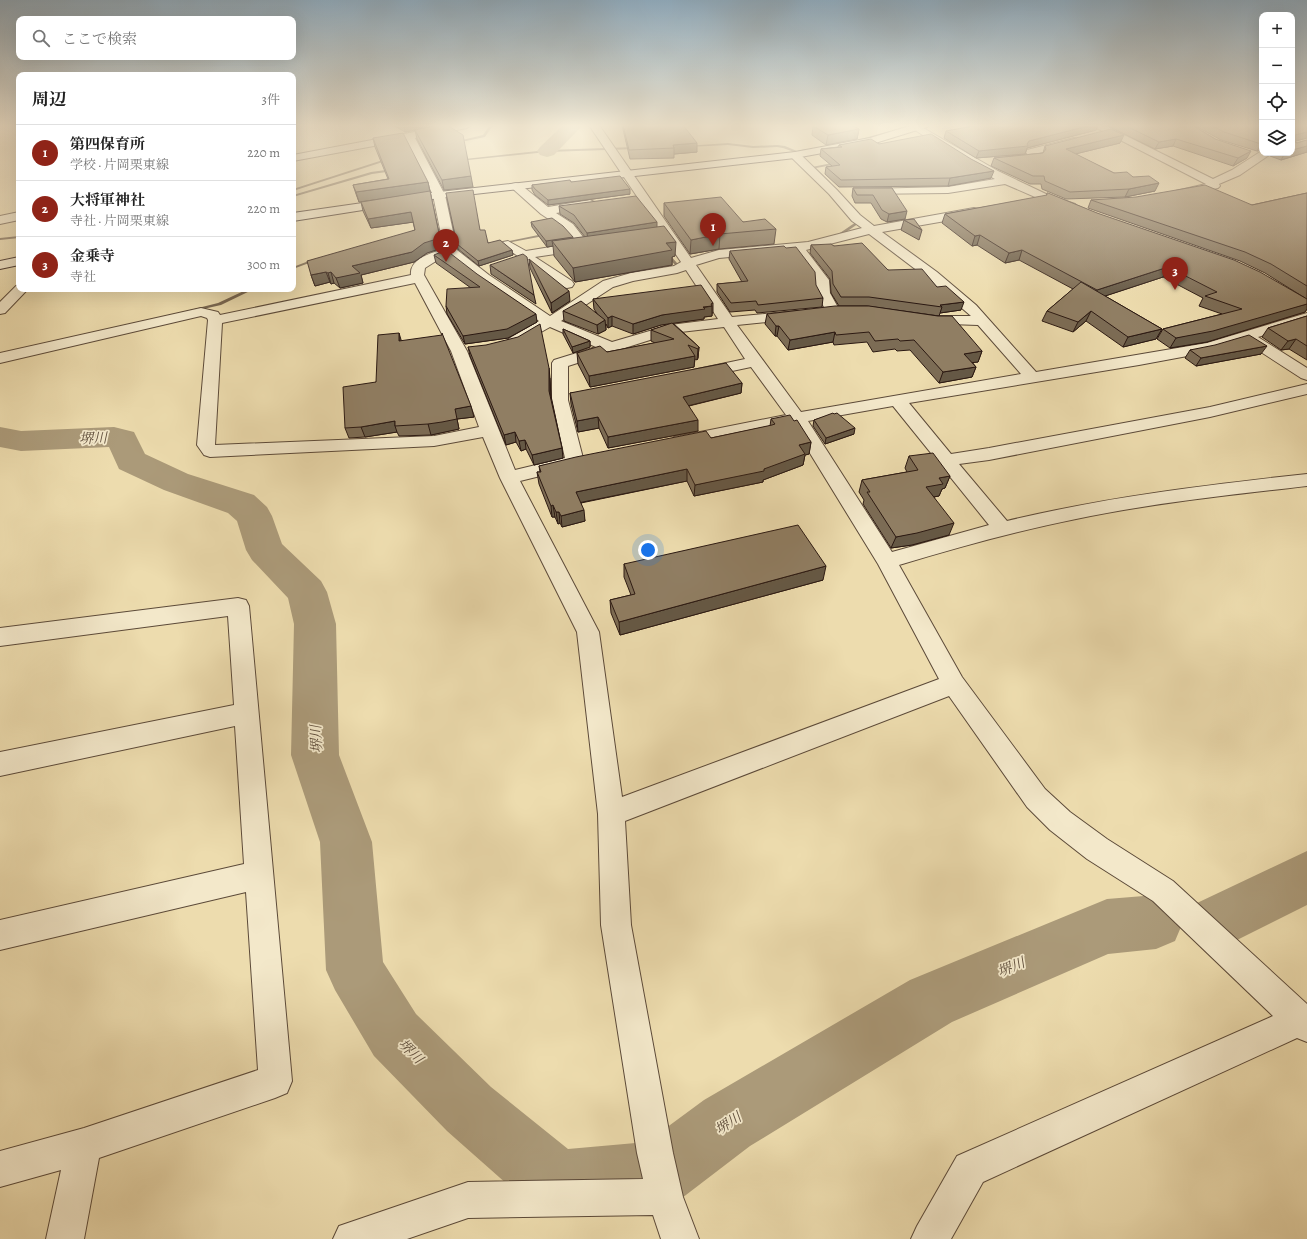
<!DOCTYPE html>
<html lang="ja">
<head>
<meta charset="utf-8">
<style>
  :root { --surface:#fff; --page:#f2f2f2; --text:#222; --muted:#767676; --line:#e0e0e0; --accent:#8f2418 }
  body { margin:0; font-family:Alegreya,"Noto Serif JP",serif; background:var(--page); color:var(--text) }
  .controls { position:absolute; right:12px; top:12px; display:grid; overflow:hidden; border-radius:8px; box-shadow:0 4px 16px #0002 }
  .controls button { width:36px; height:36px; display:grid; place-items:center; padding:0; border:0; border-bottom:1px solid var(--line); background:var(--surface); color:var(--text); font:20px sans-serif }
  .you { position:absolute; left:648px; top:550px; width:14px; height:14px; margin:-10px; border:3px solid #fff; border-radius:50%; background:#1a73e8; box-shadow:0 0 0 6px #1a73e833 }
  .badge { display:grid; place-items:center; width:26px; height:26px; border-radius:50%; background:var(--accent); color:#fff; font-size:13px; font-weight:700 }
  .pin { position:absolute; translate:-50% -33px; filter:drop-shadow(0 1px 2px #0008) }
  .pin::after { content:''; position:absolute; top:21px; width:14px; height:12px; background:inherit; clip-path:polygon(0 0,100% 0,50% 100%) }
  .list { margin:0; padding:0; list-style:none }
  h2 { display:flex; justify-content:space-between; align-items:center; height:52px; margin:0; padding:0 16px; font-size:17px }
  h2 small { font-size:13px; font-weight:400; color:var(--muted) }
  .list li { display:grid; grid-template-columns:26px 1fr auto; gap:12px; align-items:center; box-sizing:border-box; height:56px; padding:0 16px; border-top:1px solid var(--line) }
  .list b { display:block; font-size:15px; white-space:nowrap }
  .list p { margin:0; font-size:13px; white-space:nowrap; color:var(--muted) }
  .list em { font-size:13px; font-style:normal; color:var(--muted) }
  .icon { flex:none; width:22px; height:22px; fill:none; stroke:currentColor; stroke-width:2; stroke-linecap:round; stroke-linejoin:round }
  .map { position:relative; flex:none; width:1307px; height:1239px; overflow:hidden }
  .search { position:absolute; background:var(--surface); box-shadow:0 4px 16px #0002; left:16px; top:16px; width:280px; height:44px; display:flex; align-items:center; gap:10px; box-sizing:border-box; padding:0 14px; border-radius:8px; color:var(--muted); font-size:15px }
  .panel { position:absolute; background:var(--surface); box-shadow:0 4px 16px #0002; left:16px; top:72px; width:280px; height:220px; border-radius:8px }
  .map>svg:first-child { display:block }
</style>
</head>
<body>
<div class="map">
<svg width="1307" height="1239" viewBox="0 0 1307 1239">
  <rect width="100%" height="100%" fill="#eddcae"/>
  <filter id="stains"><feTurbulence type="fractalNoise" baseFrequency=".005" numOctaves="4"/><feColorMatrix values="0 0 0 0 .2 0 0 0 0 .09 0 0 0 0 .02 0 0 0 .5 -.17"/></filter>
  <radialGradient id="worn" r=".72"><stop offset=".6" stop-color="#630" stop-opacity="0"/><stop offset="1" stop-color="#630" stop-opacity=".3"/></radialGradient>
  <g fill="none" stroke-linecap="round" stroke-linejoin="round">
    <path fill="#786650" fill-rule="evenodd" d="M490,125H493L485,137L456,143L454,142L483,135Z
      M890,131L891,133L852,143L850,142Z
      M728,143L753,146L777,145L785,146L797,151L806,149L808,150L797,153L783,148L777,147L753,148L728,145L688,147L686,146Z
      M635,147L636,149L547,152L458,161L456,160L547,150Z
      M389,158L392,159L293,191V189Z
      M837,162L838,164L816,168L831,183L830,185L812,167Z
      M393,169L394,171L372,174L293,197V195L371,172Z
      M862,218L865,219L836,239H834V237Z
      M548,233H549V235L501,244L499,243Z
      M19,236V238L0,240V238Z
      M666,253H668L677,263V265H675L666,255Z
      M314,259L317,260L293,269V267Z
      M248,289H254L221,305L172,316L170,315L218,303Z"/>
    <path fill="#ab9a79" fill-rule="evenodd" d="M563,125H583L554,155L547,157L540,155L537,151L540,147Z
      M0,427L21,431L114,427L134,432L145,454L188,474L254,495L267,507L272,516L282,544L321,581L327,592L336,624L339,755L372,842L383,962L416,1014L491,1087L568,1149L647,1142L704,1100L910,980L1107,899L1156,895L1175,903L1183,922L1175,941L1156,949L1108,954L952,1022L750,1146L682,1198L658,1207L557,1216L533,1207L447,1131L374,1056L335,990L326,970L320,842L291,755L294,624L288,598L252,560L246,550L237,521L228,513L164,490L119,469L109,447L21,451L0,447Z
      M1307,851V905L1235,941L1216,949L1197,941L1189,922L1197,903Z"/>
    <defs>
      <path id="minor" d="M451,125H472L467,128L415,138L445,195L457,250L489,275L550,316L603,281L631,273L674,266L681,262L589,125H599L691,258L719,250L808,242L862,228L852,221L829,194L791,157L790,155L795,152L799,153L837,190L860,215L874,226L974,208L978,209L980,212L978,215L974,216L882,232L937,272L976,305L1036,372L1207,343L1307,313V322L1258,337L1307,368V380L1301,378L1244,341L1209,352L1139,365L909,403L951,454L989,448L1210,407L1307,384V394L1210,417L989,460L959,464L1007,521C1106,497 1206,485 1307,474V486C1230,495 1152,503 1076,519C1016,531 958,547 899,565L962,677L1045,789L1070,812L1107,839L1173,881L1307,1004V1042L1297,1038L983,1182L951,1239H911L917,1226L957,1156L1273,1016L1153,901L1087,859L1050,830L1027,807L949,696L625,821L631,925L673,1153L683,1197L699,1239H661L653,1215L468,1218L407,1239H333L339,1226L468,1182L643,1179L637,1153L601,925L598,814L577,632L500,478L483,437L434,446L210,457L204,455L197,445L208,320L207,318L201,316L0,363V353L201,308L218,312L220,315L411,275C409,259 431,253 444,249L433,195L406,140L293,161V155ZM869,234L927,278L971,316H926L921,317L919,320L921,323L978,325L1021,374L801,412L737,325L796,319L801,318L803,315L801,312L796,311L732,317L696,265L719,258L794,251L815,280L816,293L828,314L833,315L838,314L840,311L830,293L829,280L806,250ZM448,256L479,281L539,321L510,338L507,341L510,344L515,346L520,344L550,327L596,347L554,360L552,363V400L565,458L515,470L467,351L424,275L425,268L436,261ZM686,270L718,319L670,325L612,342L561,321L613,287L633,281L677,273ZM415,283L451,351L479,427L434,436L215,445L222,323ZM724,327L745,359L693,370L691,373L693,376L699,378L751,367L786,415L680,436L674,437L671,441L674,445L680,446L792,424L878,564L939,679L622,797L599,632L520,481L581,466L584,462L568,400V366L672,333ZM893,406L989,525L892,552L808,421Z
        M918,125L998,171L1046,194L1075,204L1077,206L1075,208H1067L1042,200L1005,184L948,193L861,194L859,192L861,190L865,189L948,187L995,179L959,159L915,130L913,128L915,126Z
        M1091,125H1104L1213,179L1232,170L1260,152L1272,153L1240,175L1219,184L1220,186L1218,188L1180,196L1176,195L1174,193L1176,191L1206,184Z
        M1074,138L1078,139L1079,141L1078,143L1040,153L1042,156L1040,159L1012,162L1007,159L1012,156L1028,155L1026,152L1027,150Z
        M516,183L520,184L548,207L590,200L594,202L596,204L594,206L590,208L556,213L573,224L590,246L589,249L535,257L572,281L574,284L572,287L567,288L562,287L502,245L503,242L508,241L526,251L575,243L565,230L541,214L512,188L510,186L512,184Z
        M19,212V220L0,224V216Z
        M19,285V289H28L5,313L0,314V302L16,286Z
        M238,598L246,600L249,606L292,1081L287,1093L275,1098L99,1158L84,1239H46L61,1170L0,1187V1151L84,1128L258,1070L246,892L0,950V920L244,864L235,726L0,776V752L234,705L228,616L0,646V628Z"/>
      <path id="secondary" d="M913,125H929L927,127L872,144L795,158L439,198L293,221V213L439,192L795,152L870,138Z
        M19,257V265L0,269V261Z"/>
    </defs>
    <use href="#minor" stroke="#5c4a39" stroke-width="2"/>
    <use href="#secondary" stroke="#2b1912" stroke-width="2"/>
    <use href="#minor" fill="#f3e8ca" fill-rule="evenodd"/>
    <use href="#secondary" fill="#f3e8ca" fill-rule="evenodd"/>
  </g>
  <path fill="#7c6c55" stroke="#2b1912" d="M393,125H435L473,187L444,190L417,139L415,130L405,132Z
    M622,125H683L697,152L674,154V158L630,159Z
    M964,125H1098L1096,130L1027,148L1025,154L976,158L944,138L946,131L969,127Z
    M1106,125H1192L1247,158L1233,166L1173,146L1155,149Z
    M1194,125H1262V150H1261L1257,151L1221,140Z
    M1292,125H1307V138L1295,141V142L1297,143L1307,140V152L1281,160L1270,156L1272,153H1292Z
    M813,126L859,129L857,139L826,145L812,135Z
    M373,138L428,182L442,248L427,253L414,262L361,275L363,283L340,288L334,283L331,284L330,282L315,286L311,275L415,230L413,222L371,228L363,211L361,202L363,201L359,202L356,194L353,185L388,179L375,147Z
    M1120,143L1075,154L1114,173L1133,177L1155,191L1125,197L1066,199L1042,189L1041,184H1030L991,166L994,158L1043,153L1045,146Z
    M879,144L991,178L948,186L839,187L825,174L826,167L832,166L820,156L821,149L838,147L839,145Z
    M571,182L630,194L548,205L535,195L532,190V185Z
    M853,188H892L905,219L887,222L881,219L871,203H855L852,196Z
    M446,193L480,230L488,243L512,250L513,255L479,266L458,249Z
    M1047,193L1305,298L1265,273L1240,261L1088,208L1091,200L1252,205L1307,193V309L1305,312L1207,342L1170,348L1157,339L1163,329L1222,314L1199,306L1203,298L1163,277L1105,296L1162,329L1156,339L1123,347L1086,321L1073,332L1042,321L1047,311L1073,289L1019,260L1005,263L977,245L972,246L942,223L945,214L1046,196Z
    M664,203L743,222L776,229L774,244L719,249L690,254L664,216Z
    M559,206L657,227L675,256L672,257V265L575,282L554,256L553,246L547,247L532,227L531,222L573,239L585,237L574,223L560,214Z
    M904,220L922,230L919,240L901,230Z
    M811,245L834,246L888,270L937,287L961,310L940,313L939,316L867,306H839L831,293L830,279L810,253Z
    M730,251L823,298L822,307L757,313L755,310L730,312L717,292V284L742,282L729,259Z
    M434,255L537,322L508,338L465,344L447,314L446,306L471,288L436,263Z
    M529,259L570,301L552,313L530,268Z
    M490,265L534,295L536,304L491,274Z
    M593,299L713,303V313H712V316L704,317V319L673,323L699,347L698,358L697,360L695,359L694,367L590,387L578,364L577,353L607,352L655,343L651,341V330L671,324L661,325L633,334L612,326L608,328L606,324V330L598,334L564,321L563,311L598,315L594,309Z
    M767,314L982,351L978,362H972L976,367L972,377L939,383L910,350L897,351L895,349L873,352L867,342L834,345L833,342L788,350L777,336H775L765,324Z
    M1307,316V360L1289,349L1281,350L1262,337L1268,328Z
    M563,329L590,341V347L573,353L563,334Z
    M401,341L474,417L457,419L459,429L431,435L399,436L397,432L365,437L349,438L345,428L376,382Z
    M468,347L550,378L551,396L562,448L563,458L534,465L526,449L521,451L516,442L506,445L470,356Z
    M1190,350L1261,354L1196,366L1185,358Z
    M742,383L741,393L689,406L698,431L608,448L599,428L578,432L571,404L570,393Z
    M834,414L854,434L825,444L813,426L814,420Z
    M771,419L794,421L811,442L809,454L805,455L803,465L763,480V482L694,496L687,481L581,503L585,521L562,527L560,523L558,524L555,517H552L539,484L537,472H540L539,466L711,438L770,426Z
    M909,456L950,476L945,488L942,489L939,496L934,497L949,535L912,545L891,548L863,504L864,500L859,492L862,480L907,472L905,468Z
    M624,564L823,580L620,635L611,613L610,600L631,595L624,577Z"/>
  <path fill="#655845" stroke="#2b1912" d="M404,125H435V126L405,132Z
    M1092,125H1098L1096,130L1027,148L1025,154L976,158L979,151L1027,144L1029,141Z
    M859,129L857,139L826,145L828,135Z
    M1307,132V138L1292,142L1295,135Z
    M1124,135L1120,143L1063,157L1066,149Z
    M1176,139L1173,146L1155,149L1159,142Z
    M697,143V152L674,154V148L673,145Z
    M1261,144H1262V149L1261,150L1257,151Z
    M1307,146V152L1281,160L1285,153H1292V150Z
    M1251,151L1247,158L1233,166L1238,158Z
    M994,171L991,178L948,186L950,178Z
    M471,176L473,187L444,190L442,180Z
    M428,182L430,192L359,202L356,192Z
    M1159,183L1155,191L1125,197L1129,189Z
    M630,189V194L548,205V200Z
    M430,191L442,248L427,253L414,262L361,275L363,283L340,288L336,278L352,266L412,252Z
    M907,211L905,219L887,222L889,214Z
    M411,212L414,222L371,228L368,219Z
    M657,222V230L588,240L587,233Z
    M720,234L719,249L690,254L691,240Z
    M980,235L977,245L972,246L975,236Z
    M573,237V243L552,241L553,246L547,247L546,241Z
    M676,242L675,256L672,257V265L575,282L573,268L666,243Z
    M512,250L513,255L479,266L478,261Z
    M1022,250L1019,260L1005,263L1009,253Z
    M1168,267L1163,277L1093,300L1097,290Z
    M326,272L330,282L315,286L311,275Z
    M331,272L334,283L331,284L328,273Z
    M569,291L570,301L552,313L551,303Z
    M964,302L961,310L940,313L942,307L940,305Z
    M1307,304V309L1305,312L1207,342L1170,348L1176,338Z
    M712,306V316L704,317V319L661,325L633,334V324L662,315Z
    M1091,311L1086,321L1073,332L1078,322Z
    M536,314L537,322L508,338L465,344L463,336Z
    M612,316V326L608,328V318Z
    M605,320L606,330L598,334L597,325Z
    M776,326H779L777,336H775Z
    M1162,329L1156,339L1123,347L1128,337Z
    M835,332L833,342L788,350L790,340Z
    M399,333L402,343L399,341Z
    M1296,339L1289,349L1281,350L1288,341Z
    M590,341V347L573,353L572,347Z
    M1267,346L1261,354L1196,366L1201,358Z
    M699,347L698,358L697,360L698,349Z
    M982,351L978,362L960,364L964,354Z
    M695,356L694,367L590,387L589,376Z
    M976,367L972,377L939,383L943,372Z
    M549,368L550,378L551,400L549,391Z
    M742,383L741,393L683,407V397Z
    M471,406L474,417L457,419L459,429L431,435L428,424L455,409Z
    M598,417L599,428L578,432L577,421Z
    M698,420V431L608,448V437Z
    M395,421V426L397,432L365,437L361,427Z
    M855,428L854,434L825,444L826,438Z
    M515,432L516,442L506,445L504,435Z
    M525,440L526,449L521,451L519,441Z
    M811,442L809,454L805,455L803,465L763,480V482L694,496L695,485L764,469L799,445Z
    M562,448L563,458L534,465L532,455Z
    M687,469V481L578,503L576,492Z
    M950,476L945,488L942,489L939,496L921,499L926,487L939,478Z
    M553,505L555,517H552L551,506Z
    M584,510L585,521L562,527L561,516Z
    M556,512H559L560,523L558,524Z
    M954,523L949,535L912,545L891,548L896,537Z
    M826,566L823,580L620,635L619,622Z"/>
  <path fill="#907e63" stroke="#2b1912" d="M438,125H447L463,135L471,176L442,180L415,130Z
    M623,125H683L697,143L673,145L674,148L629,150Z
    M818,125H851L859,129L828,135L813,126Z
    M980,125H1092L1029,141L1027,144L1028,146L979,151L946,131Z
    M1124,125H1192L1215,139L1251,151L1238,158L1176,139L1159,142Z
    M1211,125H1262V144H1261L1224,132Z
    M1292,125H1307V132L1295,135V142L1297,143L1307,140V146L1292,150Z
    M1111,129L1124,135L1066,149L1114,173L1127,172L1133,177L1149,176L1159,183L1129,189L1070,192L1045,181L1044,176H1033L994,158L1043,153L1046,149L1045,146Z
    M403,133L428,182L356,192L353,185L389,179L373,138Z
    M931,134L971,159L994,171L950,178L841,180L826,167L840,165L821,149L842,147L839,145L871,139L879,144Z
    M620,176L630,189L548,200L535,189L532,185L570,180L571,182Z
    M1205,185L1252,205L1307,193V286L1271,264L1245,252L1091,200L1136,197Z
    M853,188H892L907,211L889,214L882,210L873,195H857Z
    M473,190L480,230H485L488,243L500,240L512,250L478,261L457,244L446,193Z
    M430,191L440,238L424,243L412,252L352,266L360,273L336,278L331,272L328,273L326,272L311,275L307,261L415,230L411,212L368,219L361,202Z
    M1047,193H1048L1097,213L1234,260L1260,272L1307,299V304L1213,331L1176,338L1163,329L1242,309L1205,296L1217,292L1168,267L1097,290L1022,250L1009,253L980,235L975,236L945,214L1047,195Z
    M636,196L657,222L587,233L574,215L559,206Z
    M721,197L743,222L765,219L776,229L720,234L691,240L664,203Z
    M552,218L563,226L573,237L546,241L531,222Z
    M914,219L922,230L904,220Z
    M664,226L676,242L666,243L672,250L573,268L552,241Z
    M862,243L888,270L922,269L937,287L946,286L964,302L940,305L942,307L869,297H841L833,284L832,271L811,245L831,244L834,246Z
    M784,246L786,248L796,247L815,272L816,285L823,298L758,305L756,301L731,303L717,284L748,281L730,251Z
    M446,250L477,274L536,314L507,329L463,336L446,306L447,289L480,287L434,255Z
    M523,254L527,257L534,295L490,265Z
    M529,259L569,291L551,303Z
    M1081,282L1162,329L1128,337L1091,311L1078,322L1047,311Z
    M701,285L713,303L711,304L712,306L703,307L705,309L662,315L633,324L612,316L608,318L593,299Z
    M581,301L605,320L597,325L563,311Z
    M835,306H869L938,316H952L982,351L964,354L976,367L943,372L914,340L900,341L898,339L875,341L869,332L836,335L835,332L790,340L779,326H776L767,314Z
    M1307,316V346L1296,339L1288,341L1268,328Z
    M672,323L699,347L698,349L688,345L695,356L589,376L577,353L600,346L607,352L674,339L651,330Z
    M540,324L549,368V391L562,448L532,455L525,440L519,441L515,432L504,435L468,347L486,345L518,337Z
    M563,329L590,341L572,347Z
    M399,333V341L442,335V333L471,406L455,409L457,419L442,422L428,424L395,426V421L361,427L345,428L343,387L376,382L378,335Z
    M1249,335L1267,346L1201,358L1190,350L1215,345Z
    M726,363L742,383L683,397L698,420L608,437L598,417L577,421L570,393Z
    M833,413L834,414L837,413L855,428L826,438L814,420Z
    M790,415L794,421L797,420L811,442L799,445L805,454L764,469V471L695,485L687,469L576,492L584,510L561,516L559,512H556L553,505L551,506L537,472H541L539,466L576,457L706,431L711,438L772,425L775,424L771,419Z
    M933,453L950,476L939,478L943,484L926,487L954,523L917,533L896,537L867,492H870L862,480L918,470L909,456Z
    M798,525L826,566L619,622L610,600L635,594L624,564Z"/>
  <linearGradient id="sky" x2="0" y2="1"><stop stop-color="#8faabc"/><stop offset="0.42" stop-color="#f7efdb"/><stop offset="1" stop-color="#f7efdb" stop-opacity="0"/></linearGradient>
  <rect width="1307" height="299" fill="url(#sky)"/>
  <g text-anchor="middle" stroke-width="3.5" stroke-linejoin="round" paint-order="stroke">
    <g font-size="14" font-style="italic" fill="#5e4d3b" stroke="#f3e8ca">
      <text transform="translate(93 438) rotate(-2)" y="5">堺川</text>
      <text transform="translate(316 739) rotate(-93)" y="5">堺川</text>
      <text transform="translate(1011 967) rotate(-23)" y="5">堺川</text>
      <text transform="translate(411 1051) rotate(45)" y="5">堺川</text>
      <text transform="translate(728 1123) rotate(-34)" y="5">堺川</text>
    </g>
  </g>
  <rect width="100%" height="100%" filter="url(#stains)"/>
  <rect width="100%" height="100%" fill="url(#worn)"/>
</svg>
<div class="controls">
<button>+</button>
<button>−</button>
<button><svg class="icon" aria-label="locate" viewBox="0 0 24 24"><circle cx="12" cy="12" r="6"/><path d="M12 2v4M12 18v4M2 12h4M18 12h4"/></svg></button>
<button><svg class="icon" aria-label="layers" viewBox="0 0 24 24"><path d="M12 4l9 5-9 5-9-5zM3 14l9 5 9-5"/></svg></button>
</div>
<div class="you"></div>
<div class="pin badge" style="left:713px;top:246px">1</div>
<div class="pin badge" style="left:446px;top:262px">2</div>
<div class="pin badge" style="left:1175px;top:290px">3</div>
<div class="search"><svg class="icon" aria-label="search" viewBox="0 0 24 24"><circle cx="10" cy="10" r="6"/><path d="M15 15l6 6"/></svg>ここで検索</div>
<section class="panel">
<h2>周辺<small>3件</small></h2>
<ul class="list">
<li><span class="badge">1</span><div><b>第四保育所</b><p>学校 · 片岡栗東線</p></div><em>220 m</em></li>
<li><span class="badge">2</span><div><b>大将軍神社</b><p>寺社 · 片岡栗東線</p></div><em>220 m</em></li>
<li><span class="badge">3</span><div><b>金乗寺</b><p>寺社</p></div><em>300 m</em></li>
</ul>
</section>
</div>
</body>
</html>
